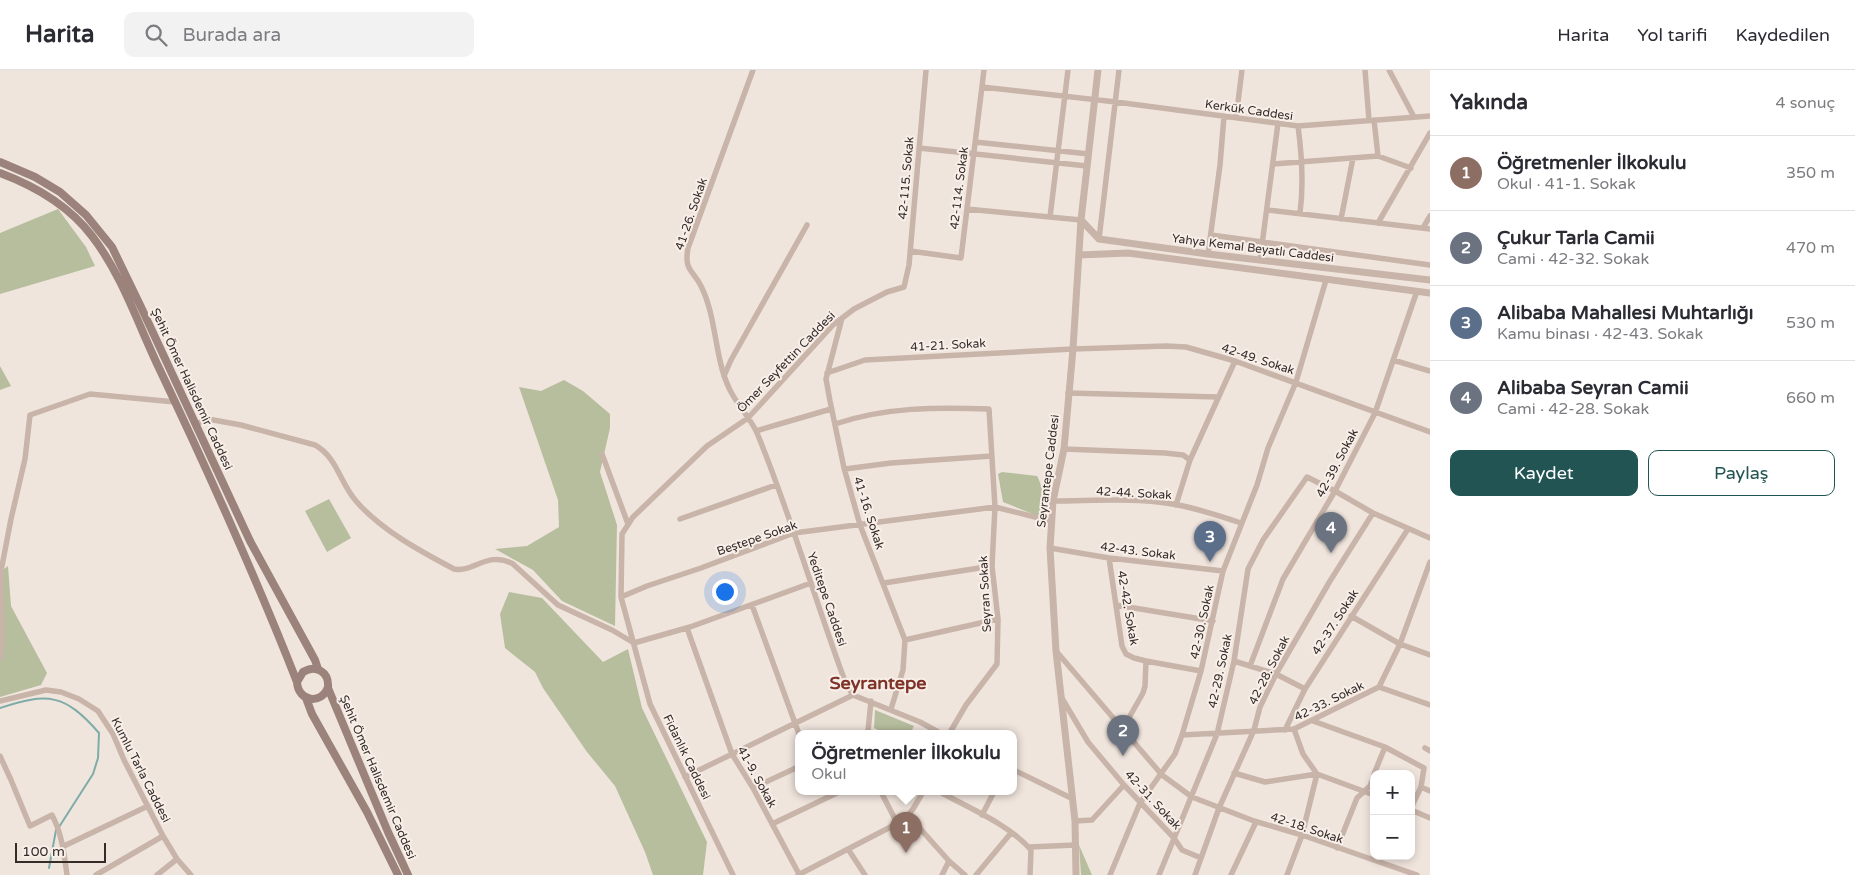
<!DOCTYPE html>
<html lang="tr">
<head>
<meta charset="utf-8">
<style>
  :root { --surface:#fff; --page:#f2f2f3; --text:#2b2b33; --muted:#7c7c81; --line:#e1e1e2; --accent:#215452 }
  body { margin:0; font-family:"Varela Round",sans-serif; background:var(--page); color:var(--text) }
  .controls { position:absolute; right:15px; bottom:15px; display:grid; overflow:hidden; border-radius:10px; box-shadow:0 2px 8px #0003 }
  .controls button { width:45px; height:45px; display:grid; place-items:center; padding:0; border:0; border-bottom:1px solid var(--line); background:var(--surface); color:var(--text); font:25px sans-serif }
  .scale { position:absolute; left:15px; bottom:12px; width:91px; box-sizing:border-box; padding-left:5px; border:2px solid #352b29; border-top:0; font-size:14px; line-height:18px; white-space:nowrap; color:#352b29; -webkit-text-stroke:4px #f8efe9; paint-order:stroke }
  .you { position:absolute; left:724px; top:521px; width:18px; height:18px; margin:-12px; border:4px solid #fff; border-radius:50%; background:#1a73e8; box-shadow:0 0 0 8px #1a73e833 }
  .badge { display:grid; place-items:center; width:32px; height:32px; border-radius:50%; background:var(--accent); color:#fff; font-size:16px; font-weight:700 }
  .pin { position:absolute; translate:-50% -41px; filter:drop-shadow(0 1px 2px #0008) }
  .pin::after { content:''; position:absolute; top:26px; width:18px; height:15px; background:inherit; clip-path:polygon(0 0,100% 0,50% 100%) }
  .popup { position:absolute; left:795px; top:660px; width:222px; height:65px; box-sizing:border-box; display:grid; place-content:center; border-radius:10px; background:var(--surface); filter:drop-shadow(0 1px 4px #0005); font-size:16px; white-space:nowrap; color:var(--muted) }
  .popup b { font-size:19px; color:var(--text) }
  .popup::after { content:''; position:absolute; left:50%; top:100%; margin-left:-10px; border:10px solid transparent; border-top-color:var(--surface) }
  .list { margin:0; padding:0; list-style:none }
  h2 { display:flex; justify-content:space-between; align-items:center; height:65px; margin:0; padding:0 20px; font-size:21px }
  h2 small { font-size:16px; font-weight:400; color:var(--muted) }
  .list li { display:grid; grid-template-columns:32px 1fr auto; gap:15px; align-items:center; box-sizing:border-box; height:75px; padding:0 20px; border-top:1px solid var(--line) }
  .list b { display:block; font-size:19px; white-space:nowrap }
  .list p { margin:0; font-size:16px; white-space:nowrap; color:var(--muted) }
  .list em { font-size:16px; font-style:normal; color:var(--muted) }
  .actions { display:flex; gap:10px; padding:15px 20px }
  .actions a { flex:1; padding:11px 0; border:1px solid var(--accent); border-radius:10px; text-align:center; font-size:18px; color:var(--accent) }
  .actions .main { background:var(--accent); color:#fff }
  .icon { flex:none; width:28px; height:28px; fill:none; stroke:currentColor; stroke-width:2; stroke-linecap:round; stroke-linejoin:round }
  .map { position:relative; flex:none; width:1430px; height:805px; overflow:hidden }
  header { display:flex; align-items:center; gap:30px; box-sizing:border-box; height:70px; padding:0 25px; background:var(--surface); border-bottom:1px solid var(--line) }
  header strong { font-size:24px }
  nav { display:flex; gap:28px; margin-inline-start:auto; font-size:18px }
  .search { width:350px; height:45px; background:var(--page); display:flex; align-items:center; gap:12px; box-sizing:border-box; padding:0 18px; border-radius:10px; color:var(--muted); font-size:19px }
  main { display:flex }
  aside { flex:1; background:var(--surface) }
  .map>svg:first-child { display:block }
</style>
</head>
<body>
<header>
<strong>Harita</strong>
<div class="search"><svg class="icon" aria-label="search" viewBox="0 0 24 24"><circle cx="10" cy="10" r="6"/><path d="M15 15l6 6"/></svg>Burada ara</div>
<nav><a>Harita</a><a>Yol tarifi</a><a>Kaydedilen</a></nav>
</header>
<main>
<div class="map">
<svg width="1430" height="805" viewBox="0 0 1430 805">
  <rect width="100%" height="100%" fill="#f0e5dd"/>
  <path fill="#b7be9e" d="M58,139L86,177L95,196L0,224V163Z
    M0,296L11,316L0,320Z
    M564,310L583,321L610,344V358L600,402L617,455L615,556L562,531L533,500L495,479L527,476L559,457L558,430L519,317L541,321Z
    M1002,402L1037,406C1043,416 1047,438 1040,447L1003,432L998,404Z
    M329,429L351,468L327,482L305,441Z
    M8,496L11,536L47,603L41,615L0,627V502Z
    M509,522L542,528L603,592L628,579L642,638L707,772L703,805H653L645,782L615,716L587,682L543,618L535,602L505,578L500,544Z
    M875,640L914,656L910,664H886L874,658Z
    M1079,775L1092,805H1081Z"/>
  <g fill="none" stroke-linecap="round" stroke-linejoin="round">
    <path stroke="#7eaca8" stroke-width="2" d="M0,638C48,622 65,624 99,663L98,688L93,704L59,757
      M49,798L56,760"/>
    <path stroke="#c8b4a9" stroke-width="5.5" d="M753,0L688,178C684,200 692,199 701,216C717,248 714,286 729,318C736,334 750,347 757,363C791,445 815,531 846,614L853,625L920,652L942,664
      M1365,0L1369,50
      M1389,0L1414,47
      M982,17L1116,32L1298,56L1430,46
      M1236,48L1242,0
      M1374,50L1378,86
      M1298,56C1302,86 1304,113 1300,143
      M975,72L1089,84
      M919,78L1087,96
      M1273,94L1378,86L1411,98
      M967,139L1081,150
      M1267,140L1430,159
      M1050,147L1068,0
      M1341,149L1353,88
      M1378,153L1430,63
      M1423,158L1430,146
      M1211,165L1430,195
      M1099,169L1119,0
      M910,181L961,188L984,0
      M1208,184L1220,95L1224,46
      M1260,190L1278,53
      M842,248L826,309L830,331L844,398L860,455L905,570L903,600L891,639
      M1393,290L1430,301
      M827,303L865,290L1073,279L1166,276L1186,277L1235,291L1430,362
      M724,306L731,290L807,155
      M1068,323L1218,327
      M196,354L208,349L241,355L315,375C337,387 340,413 356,431C381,460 420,481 454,499C473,503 488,480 513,494L558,535L612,560L634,573
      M835,354C885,337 937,337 989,339L995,437L992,496L998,549L997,594L966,635L949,664
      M756,361L831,339
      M1064,379L1165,383L1183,385L1190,390
      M602,384L628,454
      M845,399L891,393L992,386
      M1053,431C1094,431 1137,427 1178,435C1199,439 1220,446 1241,453
      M1176,435L1190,390L1235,291
      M680,449L776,415
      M1050,478L1109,488L1223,501
      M1109,488L1122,576L1126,584L1134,588L1146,591L1145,616L1143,623L1122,660
      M884,513L992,496
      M621,527L647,516L701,498L794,463L995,437L1051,451
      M752,535L799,664
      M1116,535L1213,551
      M1351,546L1400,574L1430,585
      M687,558L732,684L753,718L799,804
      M905,570L998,549
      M634,573L690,557L811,513
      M1056,581L1162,705L1192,727L1254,751L1302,765L1417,805
      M0,588L2,570L1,501L11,449L25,389L30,345L90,324L175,332
      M1146,591L1201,601
      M1234,591L1276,604L1305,619
      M1250,596L1283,509L1335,421L1375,343L1417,221
      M1379,617L1430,635
      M1063,630L1088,672L1124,715L1174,768L1182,780L1201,788
      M0,631L46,620L61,622L79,629L98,641L113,664L124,690L163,766L177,789L191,805
      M1313,651L1385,677L1424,698L1421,717L1411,738
      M1285,660L1305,619L1408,459
      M865,664L868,661L871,631
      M1182,665L1294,659L1379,617L1400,574L1430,492
      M1425,678L1430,681
      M0,686L11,710L30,756L52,745C62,764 64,783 67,805
      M1014,700L1073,729
      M1234,703L1265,712L1317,704L1374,725
      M1374,704L1385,677
      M685,707L853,625
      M1421,717L1430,721
      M753,718L798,697
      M881,722L897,753
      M940,722C969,738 1010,755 1031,780L1030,805
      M1411,740L1430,748
      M908,745L949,791L965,805
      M982,745L994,722
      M1075,751L1092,750L1124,715
      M772,754L839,722
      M64,776L148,736
      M1029,777L1076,775
      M1337,778L1357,728L1370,716L1374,706
      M848,779L865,805
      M96,805L163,766
      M157,805L177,789
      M733,805L650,634L621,527L622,464L633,447L707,376L748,348L833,255L854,239L887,222L904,217L909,195L926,0
      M798,805L904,750L913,739L923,722
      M942,805L949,791
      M976,805L1011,763
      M1110,805L1140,733L1175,684L1182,665L1201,601L1223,501L1257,415L1268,378L1296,312L1326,210
      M1159,805L1217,664L1234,591L1248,499L1263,470L1307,407L1335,421L1373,443L1430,468
      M1195,805L1219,738L1254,660L1260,637L1276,604L1330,511L1373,443
      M1231,805L1256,752
      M1287,805L1302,765L1317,704L1303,684L1294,659"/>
    <path stroke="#c8b4a9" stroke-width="7" d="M1081,150L1099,169L1208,184L1430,210
      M1079,185L1128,183L1430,223
      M1076,805L1075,751L1056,581L1050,478L1053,431L1064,379L1073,279L1081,150L1098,0"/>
    <path stroke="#9b837b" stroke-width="8" d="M0,92L35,107L60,122L86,145L112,177L141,237L250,471L315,590L318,599
      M0,103C35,116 69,136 92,166C122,205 138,254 159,298C208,401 255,505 297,612C298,632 322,635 328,617C329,602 316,594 303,602L297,612
      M328,618L388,762L408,805
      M306,628L312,644L367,742L398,805"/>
  </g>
  <g text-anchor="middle" stroke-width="4" stroke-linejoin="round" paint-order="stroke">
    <g font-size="12" fill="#352b29" stroke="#f8efe9">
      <text transform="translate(1249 40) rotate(8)" y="4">Kerkük Caddesi</text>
      <text transform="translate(906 108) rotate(-85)" y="4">42-115. Sokak</text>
      <text transform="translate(959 118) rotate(-83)" y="4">42-114. Sokak</text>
      <text transform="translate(691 144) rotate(-71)" y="4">41-26. Sokak</text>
      <text transform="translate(1253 178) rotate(7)" y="4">Yahya Kemal Beyatlı Caddesi</text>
      <text transform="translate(948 275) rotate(-3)" y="4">41-21. Sokak</text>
      <text transform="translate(1258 289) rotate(18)" y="4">42-49. Sokak</text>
      <text transform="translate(786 292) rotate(-46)" y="4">Ömer Seyfettin Caddesi</text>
      <text transform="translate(192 319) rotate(65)" y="4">Şehit Ömer Halisdemir Caddesi</text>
      <text transform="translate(1337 393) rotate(-62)" y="4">42-39. Sokak</text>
      <text transform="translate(1048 401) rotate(-83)" y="4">Seyrantepe Caddesi</text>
      <text transform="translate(1134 423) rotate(3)" y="4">42-44. Sokak</text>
      <text transform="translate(869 443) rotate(72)" y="4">41-16. Sokak</text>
      <text transform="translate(757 468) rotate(-19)" y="4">Beştepe Sokak</text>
      <text transform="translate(1138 481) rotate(7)" y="4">42-43. Sokak</text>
      <text transform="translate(985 524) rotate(-93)" y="4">Seyran Sokak</text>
      <text transform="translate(827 529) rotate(71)" y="4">Yeditepe Caddesi</text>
      <text transform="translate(1128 538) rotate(80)" y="4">42-42. Sokak</text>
      <text transform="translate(1202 552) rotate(-78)" y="4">42-30. Sokak</text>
      <text transform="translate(1335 552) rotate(-57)" y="4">42-37. Sokak</text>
      <text transform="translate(1269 600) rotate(-63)" y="4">42-28. Sokak</text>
      <text transform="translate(1220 601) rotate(-78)" y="4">42-29. Sokak</text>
      <text transform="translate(1329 631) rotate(-26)" y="4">42-33. Sokak</text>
      <text transform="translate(687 687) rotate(64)" y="4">Fidanlık Caddesi</text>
      <text transform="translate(141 700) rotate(63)" y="4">Kumlu Tarla Caddesi</text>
      <text transform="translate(378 707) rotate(67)" y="4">Şehit Ömer Halisdemir Caddesi</text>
      <text transform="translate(757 707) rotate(61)" y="4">41-9. Sokak</text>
      <text transform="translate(1153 730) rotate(47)" y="4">42-31. Sokak</text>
      <text transform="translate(1307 758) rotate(18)" y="4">42-18. Sokak</text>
    </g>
    <g font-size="18" font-weight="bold" fill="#7f3227" stroke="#f8efe9">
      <text x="878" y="619">Seyrantepe</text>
    </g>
  </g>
</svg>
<div class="controls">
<button>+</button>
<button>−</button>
</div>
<div class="scale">100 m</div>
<div class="you"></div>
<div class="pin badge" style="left:906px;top:783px;background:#8d6e63">1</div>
<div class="popup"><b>Öğretmenler İlkokulu</b>Okul</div>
<div class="pin badge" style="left:1123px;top:686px;background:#6b7280">2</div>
<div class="pin badge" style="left:1210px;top:492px;background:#5c6f8a">3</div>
<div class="pin badge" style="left:1331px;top:483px;background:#6b7280">4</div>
</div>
<aside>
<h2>Yakında<small>4 sonuç</small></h2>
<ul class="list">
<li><span class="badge" style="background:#8d6e63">1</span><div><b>Öğretmenler İlkokulu</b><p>Okul · 41-1. Sokak</p></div><em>350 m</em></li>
<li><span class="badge" style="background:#6b7280">2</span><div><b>Çukur Tarla Camii</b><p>Cami · 42-32. Sokak</p></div><em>470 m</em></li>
<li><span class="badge" style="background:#5c6f8a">3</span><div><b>Alibaba Mahallesi Muhtarlığı</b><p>Kamu binası · 42-43. Sokak</p></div><em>530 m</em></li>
<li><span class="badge" style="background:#6b7280">4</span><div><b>Alibaba Seyran Camii</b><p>Cami · 42-28. Sokak</p></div><em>660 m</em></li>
</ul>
<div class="actions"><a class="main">Kaydet</a><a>Paylaş</a></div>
</aside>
</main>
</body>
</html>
